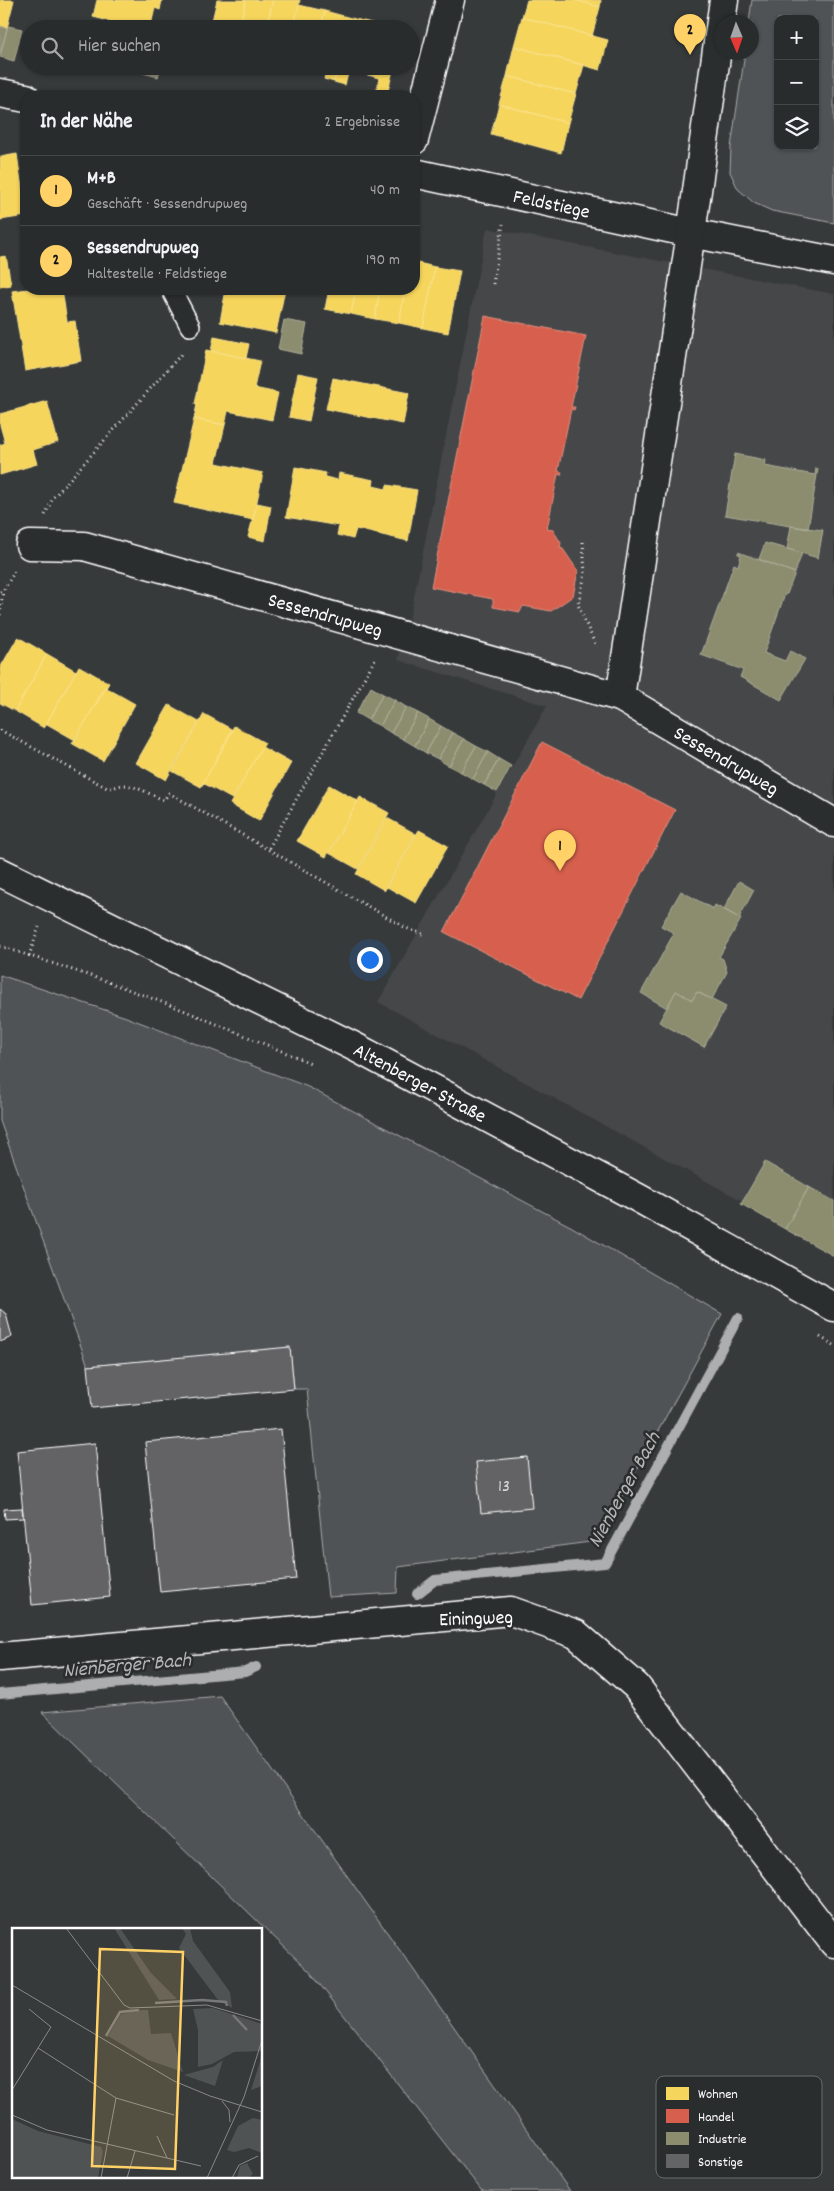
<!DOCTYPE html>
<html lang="de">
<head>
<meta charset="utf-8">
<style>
  :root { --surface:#292c2c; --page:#313434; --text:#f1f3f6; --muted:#a5a7a9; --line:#454848; --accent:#ffd166 }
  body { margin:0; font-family:Dekko,sans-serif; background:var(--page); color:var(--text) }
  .controls { position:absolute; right:15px; top:15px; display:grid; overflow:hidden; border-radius:10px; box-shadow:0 1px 4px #0004 }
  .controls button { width:45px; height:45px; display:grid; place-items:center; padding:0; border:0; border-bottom:1px solid var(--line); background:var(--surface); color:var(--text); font:25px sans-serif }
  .compass { position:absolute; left:714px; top:15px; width:45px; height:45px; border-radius:50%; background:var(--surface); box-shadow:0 1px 4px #0004; rotate:178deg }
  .you { position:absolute; left:369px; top:959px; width:18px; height:18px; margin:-12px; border:4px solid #fff; border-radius:50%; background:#1a73e8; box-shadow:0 0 0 8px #1a73e833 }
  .badge { display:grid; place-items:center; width:32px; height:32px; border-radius:50%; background:var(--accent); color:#111; font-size:16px; font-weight:700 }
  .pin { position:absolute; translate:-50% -41px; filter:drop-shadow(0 1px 2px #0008) }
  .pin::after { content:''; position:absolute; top:26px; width:18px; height:15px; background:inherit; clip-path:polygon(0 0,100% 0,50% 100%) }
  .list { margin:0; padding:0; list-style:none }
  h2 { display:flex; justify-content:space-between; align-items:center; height:65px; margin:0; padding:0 20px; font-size:21px }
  h2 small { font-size:16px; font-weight:400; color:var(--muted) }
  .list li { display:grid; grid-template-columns:32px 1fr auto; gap:15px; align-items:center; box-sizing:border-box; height:70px; padding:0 20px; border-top:1px solid var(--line) }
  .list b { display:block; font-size:19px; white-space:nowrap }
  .list p { margin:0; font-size:16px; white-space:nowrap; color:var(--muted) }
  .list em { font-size:16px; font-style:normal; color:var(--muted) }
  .icon { flex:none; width:28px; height:28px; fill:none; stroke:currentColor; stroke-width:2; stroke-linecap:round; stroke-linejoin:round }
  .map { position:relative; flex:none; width:834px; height:2191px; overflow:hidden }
  .search { position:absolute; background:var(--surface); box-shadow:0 1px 4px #0004; left:20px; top:20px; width:400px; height:55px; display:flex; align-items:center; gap:12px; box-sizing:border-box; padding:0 18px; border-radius:28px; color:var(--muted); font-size:19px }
  .panel { position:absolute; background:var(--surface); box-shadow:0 1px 4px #0004; left:20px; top:90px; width:400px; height:205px; border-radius:20px }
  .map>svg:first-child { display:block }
</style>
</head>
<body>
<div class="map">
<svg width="834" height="2191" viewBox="0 0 834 2191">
  <rect width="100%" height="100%" fill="#373a3b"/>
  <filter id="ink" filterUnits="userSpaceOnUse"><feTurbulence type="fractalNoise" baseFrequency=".02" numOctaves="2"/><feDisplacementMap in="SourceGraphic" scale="10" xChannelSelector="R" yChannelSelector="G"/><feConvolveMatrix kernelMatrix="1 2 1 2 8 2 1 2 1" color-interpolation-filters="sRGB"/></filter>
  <g filter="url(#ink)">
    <path fill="#444748" d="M487,228L834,294V1251L378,1002L547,706L398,660L412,607Z"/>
    <path fill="#505354" stroke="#a8a9aa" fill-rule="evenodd" d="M752,0H834V223L772,211L754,203L738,189L730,172L731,147L745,53L752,52V22H749ZM778,19H815V146H778Z
      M0,975L126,1017L308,1087L572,1227L722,1314L598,1541L398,1567L397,1593L328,1597L307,1389H294L290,1348L88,1366L0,1121Z
      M220,1696L570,2191H482L310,1972L42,1712Z"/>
    <path fill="#f6d55c" stroke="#f9e28d" d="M0,0H14L7,28L0,26Z
      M97,0H162L160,10L155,8L150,29H111L113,22L93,17Z
      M217,0H246L239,29H210Z
      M246,0H273L266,29H239Z
      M273,0H300L293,29H266Z
      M527,0H575L600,7L592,36L522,17Z
      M575,0H601L600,7Z
      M299,5L325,11L320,29H293Z
      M325,11L351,18L348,29H320Z
      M522,17L608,40L600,70L514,46Z
      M351,18L376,24L375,29H348Z
      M514,46L584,65L576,94L507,76Z
      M327,66H338L334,82L324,79Z
      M338,66H366L364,74L349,70L345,85L334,82Z
      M366,66H394L387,95L376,93L379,78L364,74Z
      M507,76L576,94L568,123L499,104Z
      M499,104L568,123L561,153L491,134Z
      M17,154L26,216L0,220V157Z
      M6,256L11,285L0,287V257Z
      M414,262L435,267L423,328L399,323L405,289H414Z
      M435,267L460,271L448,333L423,328Z
      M29,289H62L67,322L75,321L81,361L25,371L12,291Z
      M226,289H285L276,333L220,322Z
      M329,289H356L351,314L325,309Z
      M356,289H380L375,319L351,314Z
      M380,289H405L399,323L375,319Z
      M214,337L249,344L246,358L211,351Z
      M206,350L260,361L254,388L278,393L272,420L228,411L225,425L194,419L197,404H195Z
      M298,373L318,377L309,421L289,417Z
      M333,378L409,393L403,424L326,409Z
      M47,401L58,442L33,450L37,464L0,475V445L5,443L0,425V414Z
      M194,419L225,425L216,463L263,473L253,520L174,503Z
      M295,467L326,473L325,477L338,480L339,473L374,480L373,486L386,489L387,485L417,490L408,541L356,529L353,539L337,535L339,526L286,517Z
      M257,503L271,506L265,541L248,537Z
      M18,637L47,654L15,711L0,703V668Z
      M47,654L76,671L44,728L15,711Z
      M79,666L109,683L72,744L75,740L47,724L44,728Z
      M105,687L135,704L103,761L73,744Z
      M169,705L199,722L166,780L136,763Z
      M204,714L233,730L201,787L172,771Z
      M234,726L265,743L232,799L203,783L201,787Z
      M262,747L291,763L259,821L230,804Z
      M329,785L358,801L326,857L297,841Z
      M360,797L389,813L358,869L329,853Z
      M387,818L416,834L384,890L356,874Z
      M419,830L448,846L416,903L387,887L384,891Z"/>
    <path fill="#d6604d" stroke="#e29082" d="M485,316L586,336L571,407H575L574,410L571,409L558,471L562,472L561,475L558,474L547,529L553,530L561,543L560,548L563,549L578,571L573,596L551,611L523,606L520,612L493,607V599L431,587Z
      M542,742L675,810L578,1000L444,932Z"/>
    <path fill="#8c8c6e" stroke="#aeae9a" d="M0,26L7,28L0,54Z
      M8,26L22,29L14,61L0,57Z
      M130,66H145L143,73L129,70Z
      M145,66H161L158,77L143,73Z
      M284,320L307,324L301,354L278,349Z
      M735,454L766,460L765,466L815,475L816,468L818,469L808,529L725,515Z
      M791,526L823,530L818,558L787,549Z
      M765,543L802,553L795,573L759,559Z
      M738,552L795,573L787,594H785L764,653L785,661L790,651L805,659L781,700L740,677L743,670L701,655L734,564L738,566L741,555L738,554Z
      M371,687L383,694L368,720L356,713Z
      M383,694L395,700L380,726L368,720Z
      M395,700L406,707L391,733L380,726Z
      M406,707L418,713L403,739L391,733Z
      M418,713L429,719L415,746L403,739Z
      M429,719L441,726L426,753L415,746Z
      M441,726L453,733L438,759L426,753Z
      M453,733L464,739L449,766L438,759Z
      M464,739L476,746L461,772L449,766Z
      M476,746L488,752L473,779L461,772Z
      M488,752L499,759L484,785L473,779Z
      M499,759L511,766L497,792L484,785Z
      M739,881L754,890L739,918L724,909Z
      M681,891L713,909L715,905L741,919L719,957L723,959L727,972L712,999L697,992L692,1000L676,991L667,1008L641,993L674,933L661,926Z
      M676,991L692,1000L697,992L726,1007L704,1047L659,1022Z
      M765,1162L809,1187L785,1229L741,1204Z
      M809,1187L834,1201V1256L785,1229Z"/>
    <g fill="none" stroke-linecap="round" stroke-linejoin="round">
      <path stroke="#adaeaf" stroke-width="10" d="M417,1594L435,1580L605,1563L738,1318
        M0,1694L245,1672L256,1667"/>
    </g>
    <path fill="#636465" stroke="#fff" d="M0,1309L6,1314L12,1337L0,1342Z
      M290,1347L294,1389L92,1408L88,1366Z
      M281,1429L296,1579L160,1592L145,1442Z
      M95,1443L110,1597L32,1605L17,1451Z
      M527,1457L532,1508L481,1513L476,1462Z
      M22,1508L23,1518L5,1519L4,1509Z"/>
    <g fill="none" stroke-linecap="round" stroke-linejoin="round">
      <defs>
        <path id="service" d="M171,289L190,326"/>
        <g id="minor">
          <path d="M0,93L26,98"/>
          <path d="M414,140L450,0"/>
          <path id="s1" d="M414,173L691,233L834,261"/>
          <path id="s2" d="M30,545L84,546L620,697L691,233L724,0"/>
          <path id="s3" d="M620,697L834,823"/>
          <path d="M0,1657L511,1611L576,1634L636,1686L834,1943"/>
        </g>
        <g id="secondary">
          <path id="s4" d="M0,872L355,1047L640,1199L834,1307"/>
        </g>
      </defs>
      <use href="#service" stroke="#fff" stroke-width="22"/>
      <use href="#minor" stroke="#fff" stroke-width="31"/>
      <use href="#secondary" stroke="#fff" stroke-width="31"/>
      <path stroke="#fff" stroke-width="3" stroke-dasharray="1 4" stroke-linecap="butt" d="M493,284L503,224
        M45,515L53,498L183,352
        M583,542L585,574L578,605L595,644
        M0,592L3,591L15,571
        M0,615L3,591
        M0,730L107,788C114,789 117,785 124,785C137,786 151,795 164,800L169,793L406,928L425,935
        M269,848L375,659
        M0,946L103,980L183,1010L313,1064
        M29,956L39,927
        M820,1337L834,1345"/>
      <use href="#service" stroke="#2a2d2e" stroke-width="19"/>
      <use href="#minor" stroke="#2a2d2e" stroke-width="28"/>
      <use href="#secondary" stroke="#2a2d2e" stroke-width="28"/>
    </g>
  </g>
  <g text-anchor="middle" stroke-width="5" stroke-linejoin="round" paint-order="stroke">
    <g font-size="18" fill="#d8d8d8">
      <text x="504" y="1491">13</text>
    </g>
    <g font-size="20" fill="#fff" stroke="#2a2d2e">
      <text dy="7" stroke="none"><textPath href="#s1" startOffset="141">Feldstiege</textPath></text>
      <text dy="7" stroke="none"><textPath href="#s2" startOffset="305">Sessendrupweg</textPath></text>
      <text dy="7" stroke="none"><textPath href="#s3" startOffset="124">Sessendrupweg</textPath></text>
      <text dy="7" stroke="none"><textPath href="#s4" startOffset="470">Altenberger Straße</textPath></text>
      <text transform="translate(476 1617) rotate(-2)" y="7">Einingweg</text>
    </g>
    <g font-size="21" font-style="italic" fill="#b4b5b5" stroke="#2a2d2e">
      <text transform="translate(623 1489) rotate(-61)" y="7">Nienberger Bach</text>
      <text transform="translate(127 1664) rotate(-5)" y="7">Nienberger Bach</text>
    </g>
  </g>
  <g transform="translate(12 1928)">
    <rect width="250" height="250" fill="#373a3b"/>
    <path d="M102,0H108L139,45L165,71L147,72ZM170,0H178L181,13L218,64L220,80L206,72L167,20L174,6ZM201,80L250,96V123L222,124L200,136L186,139V102L181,81ZM129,82H136L139,106L159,105L171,144L136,132L96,108L109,86ZM250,127V158L239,162L246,140ZM211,132L203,158L172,147L201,139ZM241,190L250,192V225L237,220L222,224L215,222L226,198ZM0,191L26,203L89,219L91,224L86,250H0ZM235,235L241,246L236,250H225L228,238Z" fill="#505354"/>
    <path fill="none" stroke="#767879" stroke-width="2.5" d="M143,75L190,72L214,74L215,78M221,87L235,102M94,108L108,84L127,82"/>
    <path fill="none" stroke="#878989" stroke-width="1" d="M54,0L112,77L118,80L195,77L250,93M0,57L162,153L198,168L250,184M17,81L39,99L26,120L104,170M0,162L26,120M210,173L217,182L218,194M0,187L35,202L189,238M145,208L155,230M89,250L104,170L162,187M115,250L123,223M195,250L232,169L250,112M220,250L227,237L246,228"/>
    <path fill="#ffd166" fill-opacity="0.15" stroke="#ffd166" stroke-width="2.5" d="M88,21L171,24L163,241L80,238Z"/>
    <rect width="250" height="250" fill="none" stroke="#fff" stroke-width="2.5"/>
  </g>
  <rect x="656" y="2076" width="166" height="102" rx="8" fill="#2a2d2e" stroke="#6a6c6d" stroke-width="1"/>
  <rect x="666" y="2087" width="23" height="13" fill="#f6d55c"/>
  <rect x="666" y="2109" width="23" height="14" fill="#d6604d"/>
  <rect x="666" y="2132" width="23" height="13" fill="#8c8c6e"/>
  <rect x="666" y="2154" width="23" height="14" fill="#636465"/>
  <g font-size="14" fill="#fff">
    <text x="698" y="2098">Wohnen</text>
    <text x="698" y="2121">Handel</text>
    <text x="698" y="2143">Industrie</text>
    <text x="698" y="2166">Sonstige</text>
  </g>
</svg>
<div class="controls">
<button>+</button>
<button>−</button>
<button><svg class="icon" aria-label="layers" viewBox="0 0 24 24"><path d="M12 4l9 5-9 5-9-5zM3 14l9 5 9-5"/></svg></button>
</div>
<svg class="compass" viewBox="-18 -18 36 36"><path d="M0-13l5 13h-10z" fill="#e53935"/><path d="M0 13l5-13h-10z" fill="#a5a7a9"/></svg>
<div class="you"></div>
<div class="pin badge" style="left:560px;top:871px">1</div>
<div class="pin badge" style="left:690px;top:55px">2</div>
<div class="search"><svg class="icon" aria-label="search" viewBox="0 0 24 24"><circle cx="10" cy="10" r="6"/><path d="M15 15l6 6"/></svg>Hier suchen</div>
<section class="panel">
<h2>In der Nähe<small>2 Ergebnisse</small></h2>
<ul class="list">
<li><span class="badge">1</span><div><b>M+B</b><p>Geschäft · Sessendrupweg</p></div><em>40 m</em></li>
<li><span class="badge">2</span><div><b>Sessendrupweg</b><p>Haltestelle · Feldstiege</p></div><em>190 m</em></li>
</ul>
</section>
</div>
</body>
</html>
